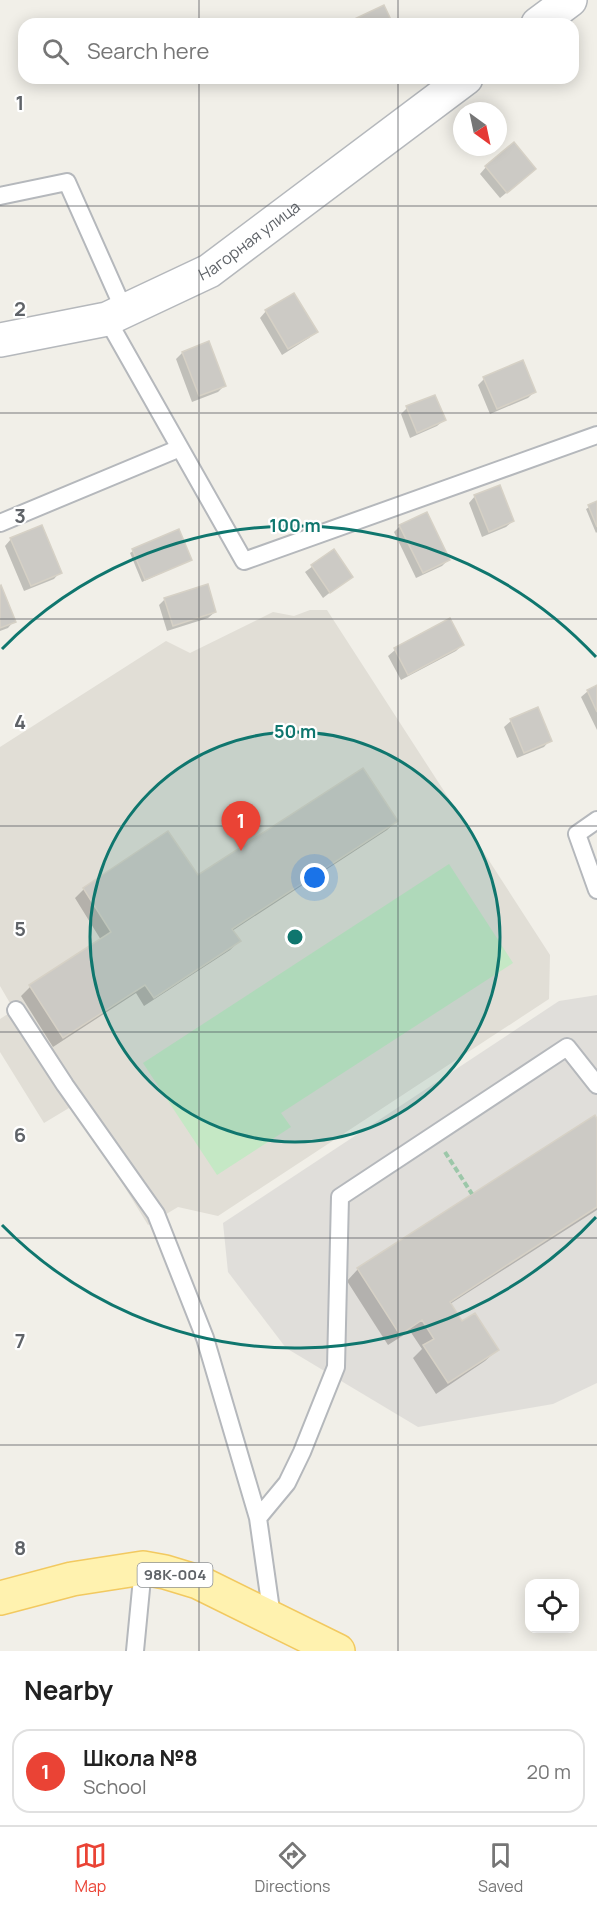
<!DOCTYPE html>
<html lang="en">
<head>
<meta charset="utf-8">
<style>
  :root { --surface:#fff; --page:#f6f6f6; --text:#222; --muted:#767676; --line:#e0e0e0; --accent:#ea4335 }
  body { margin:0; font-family:Manrope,sans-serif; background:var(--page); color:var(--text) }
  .controls { position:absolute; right:18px; bottom:18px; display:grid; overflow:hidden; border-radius:12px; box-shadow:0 3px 15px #0003 }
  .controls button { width:54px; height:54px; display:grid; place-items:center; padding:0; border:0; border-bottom:2px solid var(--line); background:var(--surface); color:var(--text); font:30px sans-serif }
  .compass { position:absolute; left:453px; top:102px; width:54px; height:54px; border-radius:50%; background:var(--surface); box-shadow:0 3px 15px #0003; rotate:147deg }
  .you { position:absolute; left:315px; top:878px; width:21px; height:21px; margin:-15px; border:4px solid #fff; border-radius:50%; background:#1a73e8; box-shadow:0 0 0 9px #1a73e833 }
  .badge { display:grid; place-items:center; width:39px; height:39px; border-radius:50%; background:var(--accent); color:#fff; font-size:20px; font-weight:700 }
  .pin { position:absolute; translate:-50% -50px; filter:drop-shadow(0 2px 3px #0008) }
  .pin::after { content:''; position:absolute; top:32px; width:21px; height:18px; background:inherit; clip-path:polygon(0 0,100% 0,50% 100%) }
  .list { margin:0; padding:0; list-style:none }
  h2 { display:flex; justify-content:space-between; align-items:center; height:78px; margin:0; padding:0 24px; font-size:26px }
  h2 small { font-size:20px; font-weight:400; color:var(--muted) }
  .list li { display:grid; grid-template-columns:39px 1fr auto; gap:18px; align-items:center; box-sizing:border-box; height:84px; margin:0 12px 12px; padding:0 12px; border:2px solid var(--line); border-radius:18px }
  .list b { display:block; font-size:22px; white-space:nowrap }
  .list p { margin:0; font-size:20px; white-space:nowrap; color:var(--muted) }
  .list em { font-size:20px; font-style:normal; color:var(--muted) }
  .icon { flex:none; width:33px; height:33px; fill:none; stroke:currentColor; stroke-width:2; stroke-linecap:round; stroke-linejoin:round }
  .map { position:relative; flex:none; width:597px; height:1651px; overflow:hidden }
  .search { position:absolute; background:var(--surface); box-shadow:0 3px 15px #0003; left:18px; right:18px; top:18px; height:66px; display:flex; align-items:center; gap:15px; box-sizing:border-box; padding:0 21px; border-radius:18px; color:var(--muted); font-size:22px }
  .sheet { height:174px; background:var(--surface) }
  nav { display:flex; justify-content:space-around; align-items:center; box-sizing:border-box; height:84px; border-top:2px solid var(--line); background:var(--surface); font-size:16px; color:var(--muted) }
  nav a { display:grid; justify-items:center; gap:3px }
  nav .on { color:var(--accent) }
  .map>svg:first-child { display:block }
</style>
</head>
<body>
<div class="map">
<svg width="597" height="1651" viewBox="0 0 597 1651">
  <rect width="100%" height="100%" fill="#f1efe8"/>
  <path fill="#e0deda" d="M597,995V1383L553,1404L418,1427L286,1348L228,1272L223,1223L559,1001Z"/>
  <path fill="#e1ded6" d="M310,610H327L550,955L549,999L218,1216L178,1207L148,1225L74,1105L44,1123L0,1052V1019L14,1010L0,986V747L166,641L190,653L273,612L294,616Z"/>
  <path fill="#c5e8c5" d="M449,864L513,963L281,1113L291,1127L217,1175L143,1063Z"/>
  <path fill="#0003" d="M486,167L528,175L500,198L480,174Z
    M266,311L316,332L309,338L282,355L260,318Z
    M182,353L224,386L218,392L192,402L176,359Z
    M484,379L535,391L528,398L490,414L478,385Z
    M407,408L444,420L437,426L410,438L401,414Z
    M475,496L513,521L506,527L482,537L469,503Z
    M597,503V532L596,533L586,509Z
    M400,526L448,560L442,566L416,578L394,532Z
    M11,539L60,572L54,579L24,591L5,546Z
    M133,551L190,560L142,582L130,553Z
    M333,551L351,576L323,598L305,572Z
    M0,588L14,621L8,628L0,631Z
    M165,599L215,612L208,618L167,631L159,605Z
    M449,620L462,645L456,651L401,680L388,656L395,650Z
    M597,686V730L581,697L588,691Z
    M537,709L550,740L544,747L517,758L504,727L511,721Z
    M396,821L387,830L232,931L239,941L230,950L144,1006L136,993L53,1047L21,996L30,987L101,940L75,898L84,889L197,877Z
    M597,1121V1210L450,1304L462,1323L497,1350L485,1361L436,1394L413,1358L422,1349L410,1331L388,1345L347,1281L358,1269Z"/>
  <path fill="#cccac5" stroke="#d6d1c6" stroke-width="1.5" d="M384,5L393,24H346V23Z
    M514,142L536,169L507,193L485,166Z
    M294,293L318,332L288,349L265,310Z
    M209,341L226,386L199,396L182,352Z
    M523,360L536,392L497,409L483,377Z
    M435,395L446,420L417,433L406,406Z
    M500,485L514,521L489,532L474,495Z
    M597,501V527L588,505Z
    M427,512L450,560L423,573L399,525Z
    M42,525L62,573L31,586L10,538Z
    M179,529L192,560L145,580L132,549Z
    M334,549L353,577L330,593L311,565Z
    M208,584L216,612L173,626L164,598Z
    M1,585L16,622L0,628V586Z
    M450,618L464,645L408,675L394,648Z
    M597,685V712L587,690Z
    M538,707L552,741L524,753L510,719Z
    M363,768L398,821L232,929L241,941L154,998L145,985L63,1038L29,985L111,932L83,888L168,831L198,875Z
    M595,1115L597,1119V1207L450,1302L462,1321L475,1313L499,1350L448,1383L423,1345L434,1339L422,1320L400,1335L357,1268Z"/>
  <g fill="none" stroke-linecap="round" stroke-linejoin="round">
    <defs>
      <path id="lane" d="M0,196L67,182L124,310
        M107,319L244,561L597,435
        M0,523L180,448
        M597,820L577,834L597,890
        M16,1010L65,1085L156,1214L205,1338L258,1518
        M272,1617L258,1518L287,1483L302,1452L336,1367L340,1197L567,1047L597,1085
        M135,1651L143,1568"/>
      <g id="street">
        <path d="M538,24L570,0"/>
        <path id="s1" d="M0,340L107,319L209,271L466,78"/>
      </g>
      <path id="primary" d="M0,1598L72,1579L143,1568L165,1572L198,1582L338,1651"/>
    </defs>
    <use href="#lane" stroke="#b5b8bc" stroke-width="20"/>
    <use href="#street" stroke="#b5b8bc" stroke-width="36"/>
    <use href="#primary" stroke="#f2c960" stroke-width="36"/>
    <path stroke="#9cc7a9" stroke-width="4" stroke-dasharray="6 3" stroke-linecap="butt" d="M445,1152L472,1194"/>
    <use href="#lane" stroke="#fff" stroke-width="16"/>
    <use href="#street" stroke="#fff" stroke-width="33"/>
    <use href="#primary" stroke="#fff2af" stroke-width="33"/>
  </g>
  <path fill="none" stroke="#5f6368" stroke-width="1.5" stroke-opacity="0.55" d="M199,0V24M398,0V24M199,78V1651M398,78V1651M0,206H597M0,413H597M0,619H597M0,826H597M0,1032H597M0,1238H597M0,1445H597"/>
  <circle cx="295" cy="937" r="205" fill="#0f766e" fill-opacity=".12"/>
  <g fill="none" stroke="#0f766e" stroke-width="3">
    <circle cx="295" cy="937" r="205"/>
    <path d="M596 1217A411 411 0 0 1 2 1225M2 649A411 411 0 0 1 596 657"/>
  </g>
  <g text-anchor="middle" stroke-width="4.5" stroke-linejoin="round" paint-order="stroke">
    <rect fill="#fff" stroke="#8f9295" stroke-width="1.5" x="137.5" y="1563" width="75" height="24" rx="4.5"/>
    <g font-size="15" font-weight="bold" fill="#5f6368">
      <text x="175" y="1580">98К-004</text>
    </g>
    <g font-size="16" fill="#5f6368" stroke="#fff">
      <text dy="6" stroke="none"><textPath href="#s1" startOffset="272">Нагорная улица</textPath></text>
    </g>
  </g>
  <g font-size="20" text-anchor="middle" font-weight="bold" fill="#5f6368" stroke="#fff" stroke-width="4.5" stroke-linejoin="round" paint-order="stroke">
    <text x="20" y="110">1</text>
    <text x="20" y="316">2</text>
    <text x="20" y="523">3</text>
    <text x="20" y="729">4</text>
    <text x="20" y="936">5</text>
    <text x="20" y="1142">6</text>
    <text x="20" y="1348">7</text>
    <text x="20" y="1555">8</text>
  </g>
  <circle cx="295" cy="937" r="9" fill="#0f766e" stroke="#fff" stroke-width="3"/>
  <g font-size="18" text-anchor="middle" font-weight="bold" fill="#0f766e" stroke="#fff" stroke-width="4.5" stroke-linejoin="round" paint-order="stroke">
    <text x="295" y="532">100 m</text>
    <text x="295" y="738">50 m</text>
  </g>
</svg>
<div class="controls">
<button><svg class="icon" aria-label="locate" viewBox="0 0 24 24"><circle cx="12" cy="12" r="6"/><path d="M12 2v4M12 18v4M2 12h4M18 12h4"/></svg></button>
</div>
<svg class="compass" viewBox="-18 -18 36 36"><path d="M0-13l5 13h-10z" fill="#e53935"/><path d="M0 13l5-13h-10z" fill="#767676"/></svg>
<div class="you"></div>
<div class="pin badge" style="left:241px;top:851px">1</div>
<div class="search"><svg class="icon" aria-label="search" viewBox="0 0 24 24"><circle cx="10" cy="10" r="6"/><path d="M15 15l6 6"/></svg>Search here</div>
</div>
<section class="sheet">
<h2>Nearby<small></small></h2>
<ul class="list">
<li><span class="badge">1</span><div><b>Школа №8</b><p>School</p></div><em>20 m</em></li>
</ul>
</section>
<nav>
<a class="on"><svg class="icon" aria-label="map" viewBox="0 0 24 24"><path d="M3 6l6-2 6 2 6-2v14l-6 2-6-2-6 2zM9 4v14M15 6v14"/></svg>Map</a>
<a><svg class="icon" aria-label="directions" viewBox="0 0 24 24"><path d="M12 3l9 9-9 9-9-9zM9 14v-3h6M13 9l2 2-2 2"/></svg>Directions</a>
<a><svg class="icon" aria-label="saved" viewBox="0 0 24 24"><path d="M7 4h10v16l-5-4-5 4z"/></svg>Saved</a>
</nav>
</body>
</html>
